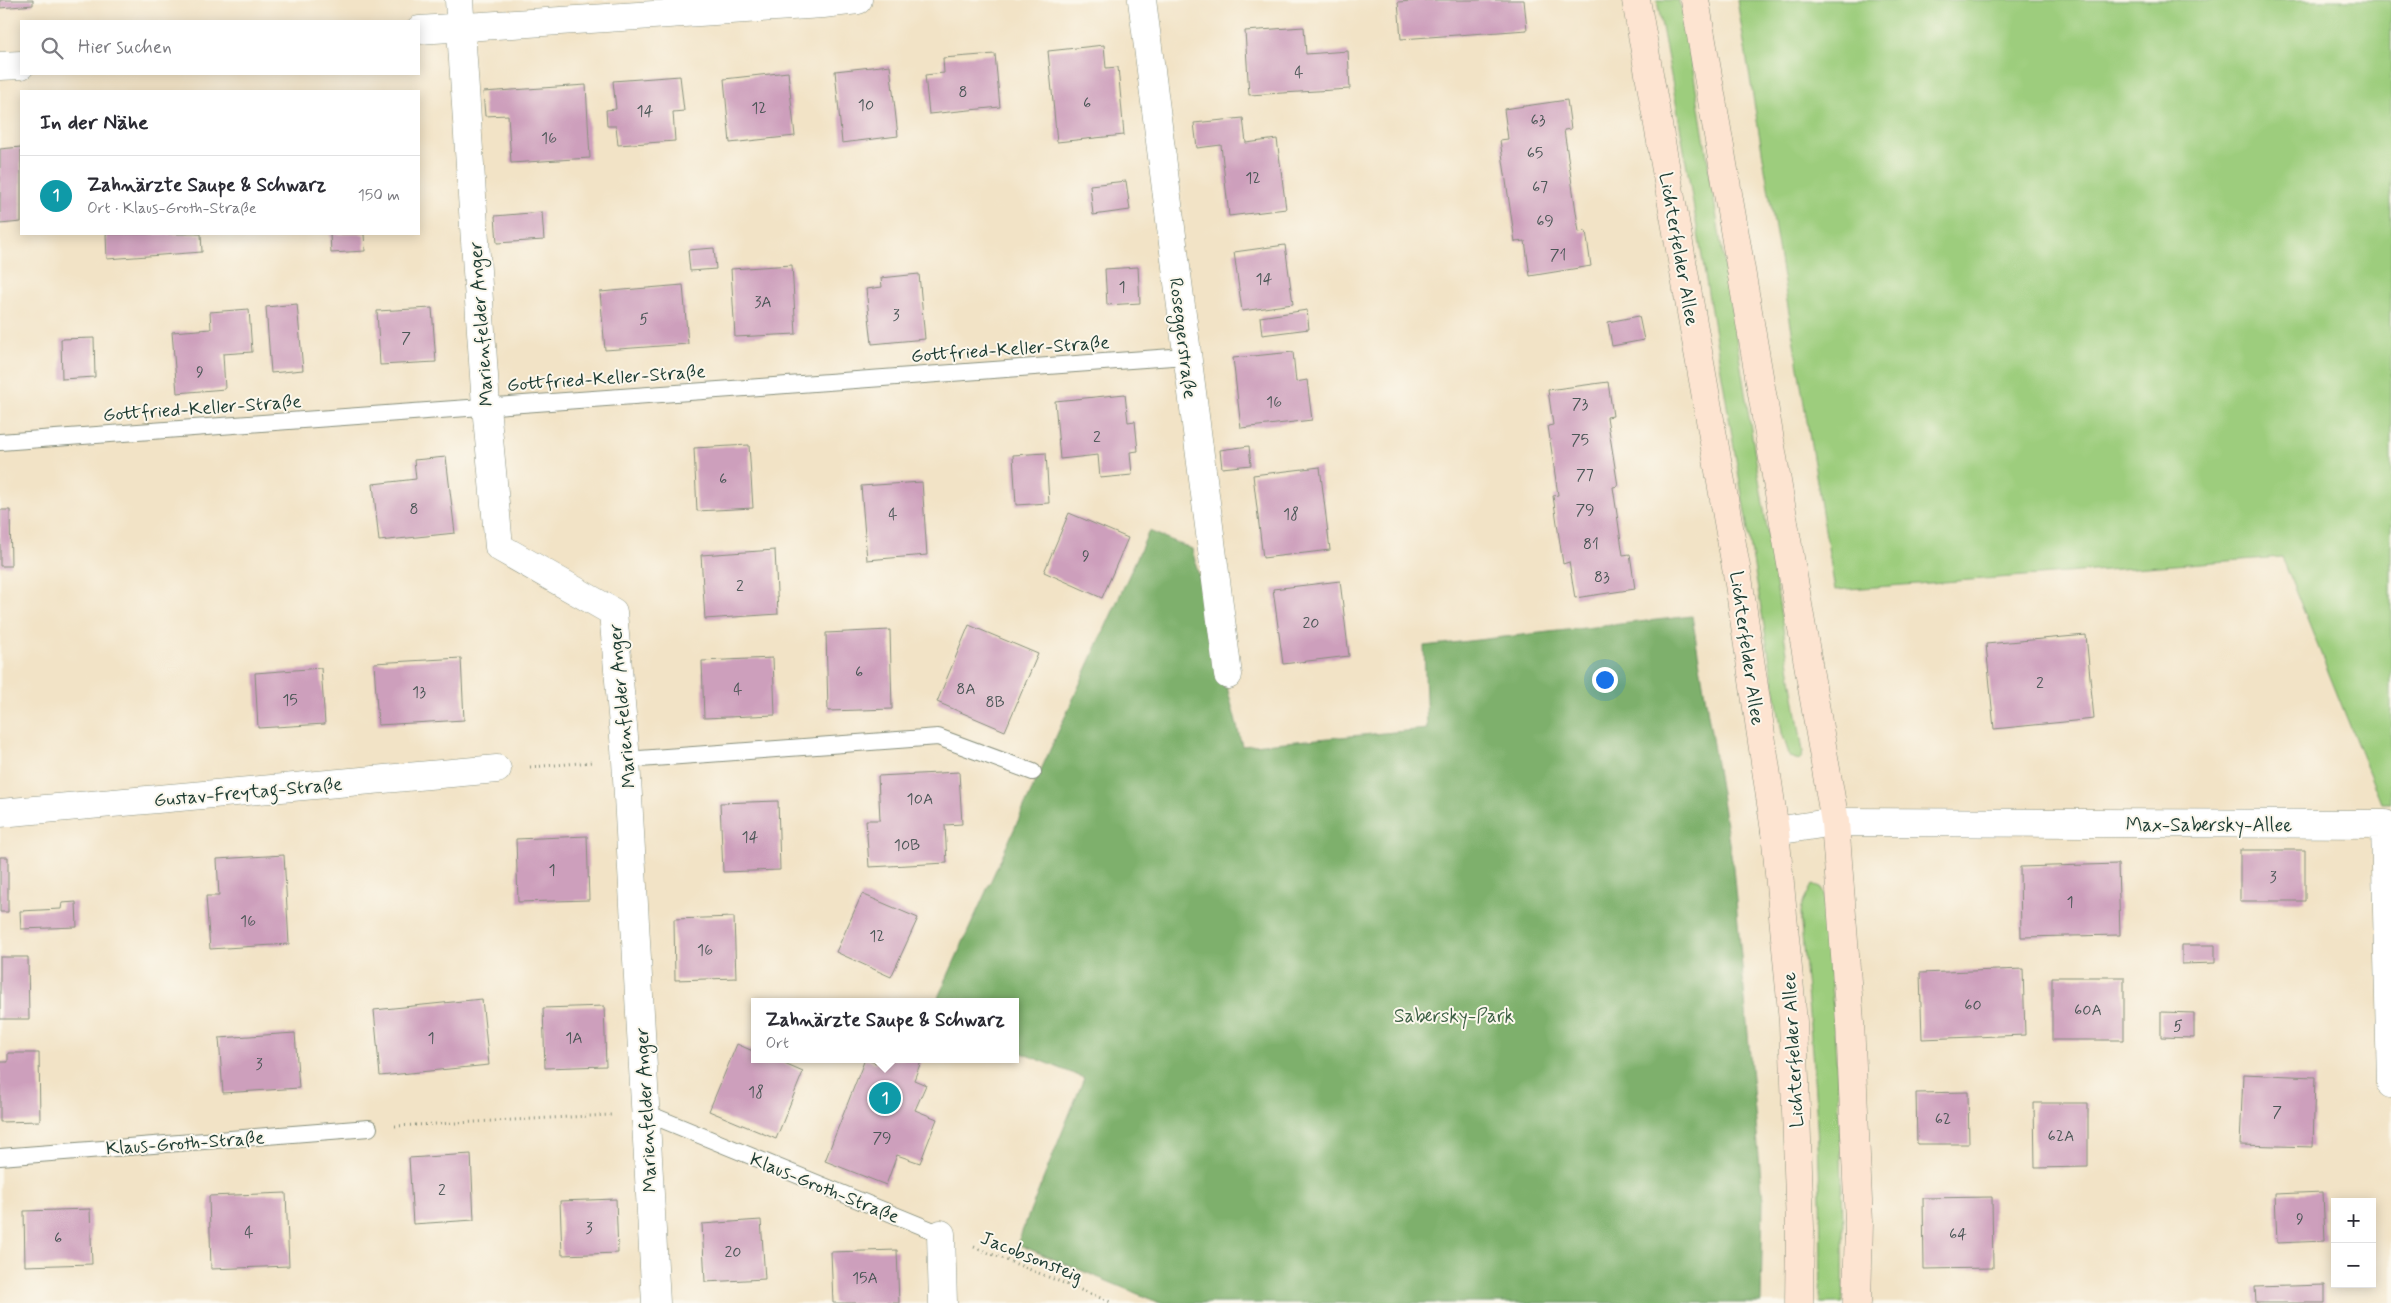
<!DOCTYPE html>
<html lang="de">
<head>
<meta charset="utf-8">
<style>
  :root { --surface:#fff; --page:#f2f2f3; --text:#2b2b33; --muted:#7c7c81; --line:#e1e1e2; --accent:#d93025 }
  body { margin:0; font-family:Mynerve,sans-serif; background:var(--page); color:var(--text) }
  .controls { position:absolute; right:15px; bottom:15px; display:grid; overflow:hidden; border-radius:0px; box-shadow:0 2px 12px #0003 }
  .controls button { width:45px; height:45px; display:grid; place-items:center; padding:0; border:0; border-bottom:1px solid var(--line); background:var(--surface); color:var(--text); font:25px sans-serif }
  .you { position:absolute; left:1604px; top:679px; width:18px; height:18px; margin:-12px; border:4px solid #fff; border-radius:50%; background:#1a73e8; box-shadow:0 0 0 8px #1a73e833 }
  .badge { display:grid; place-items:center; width:32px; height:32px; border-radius:50%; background:var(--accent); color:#fff; font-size:16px; font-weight:700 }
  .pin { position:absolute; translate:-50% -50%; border:2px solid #fff; box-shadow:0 1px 5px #0006 }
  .popup { position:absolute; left:751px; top:998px; width:268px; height:65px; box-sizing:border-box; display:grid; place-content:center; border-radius:0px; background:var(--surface); filter:drop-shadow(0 1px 4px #0005); font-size:16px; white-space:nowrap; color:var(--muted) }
  .popup b { font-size:19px; color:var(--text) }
  .popup::after { content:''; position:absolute; left:50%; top:100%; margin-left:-10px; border:10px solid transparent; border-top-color:var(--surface) }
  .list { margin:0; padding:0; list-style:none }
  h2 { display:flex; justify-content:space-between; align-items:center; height:65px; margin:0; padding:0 20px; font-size:21px }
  h2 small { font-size:16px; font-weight:400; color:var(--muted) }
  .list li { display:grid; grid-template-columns:32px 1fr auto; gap:15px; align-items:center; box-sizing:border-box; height:80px; padding:0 20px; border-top:1px solid var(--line) }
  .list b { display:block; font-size:19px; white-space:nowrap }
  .list p { margin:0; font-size:16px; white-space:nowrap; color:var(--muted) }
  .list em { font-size:16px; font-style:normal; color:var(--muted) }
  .icon { flex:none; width:28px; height:28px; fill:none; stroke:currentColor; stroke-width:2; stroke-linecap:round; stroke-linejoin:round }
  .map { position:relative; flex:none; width:2391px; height:1303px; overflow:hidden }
  .search { position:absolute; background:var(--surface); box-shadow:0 2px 12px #0003; left:20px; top:20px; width:400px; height:55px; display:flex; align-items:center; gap:12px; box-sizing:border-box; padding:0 18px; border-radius:0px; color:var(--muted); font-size:19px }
  .panel { position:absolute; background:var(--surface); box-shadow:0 2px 12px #0003; left:20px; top:90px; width:400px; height:145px; border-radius:0px }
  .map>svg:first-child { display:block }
</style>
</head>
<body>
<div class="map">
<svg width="2391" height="1303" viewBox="0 0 2391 1303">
  <rect width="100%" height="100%" fill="#fbf7ec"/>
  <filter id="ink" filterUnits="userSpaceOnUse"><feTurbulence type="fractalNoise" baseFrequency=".02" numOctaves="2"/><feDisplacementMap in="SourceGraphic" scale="10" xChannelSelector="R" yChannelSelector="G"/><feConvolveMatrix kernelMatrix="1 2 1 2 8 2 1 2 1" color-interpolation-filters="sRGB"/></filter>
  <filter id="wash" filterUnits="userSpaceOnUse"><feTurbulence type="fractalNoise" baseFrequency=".0096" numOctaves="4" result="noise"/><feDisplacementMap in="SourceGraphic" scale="20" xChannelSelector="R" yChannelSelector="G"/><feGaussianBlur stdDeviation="1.12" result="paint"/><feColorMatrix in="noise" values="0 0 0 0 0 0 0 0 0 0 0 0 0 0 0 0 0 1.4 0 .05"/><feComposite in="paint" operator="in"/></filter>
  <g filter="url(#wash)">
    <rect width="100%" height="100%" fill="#f2e3c6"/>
    <path fill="#9dcd7d" stroke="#5e8558" d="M1657,0H1678L1684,14L1803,752L1802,757L1799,760L1790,757L1782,733L1677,108Z
      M1737,0H2391V803H2381L2282,557L1835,590Z
      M1812,885L1821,888L1824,893C1835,1029 1845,1166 1843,1303H1820C1824,1173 1812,1044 1800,914L1801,907Z"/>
    <path fill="#7eb06c" stroke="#4e7650" d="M1149,531L1192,549L1242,746L1427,729L1424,646L1692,616L1733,867L1763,1201L1761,1303H1160L1017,1244L1084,1078L1015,1050V1002H936Z"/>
    <g id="blocks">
      <path fill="#cd9fbc" d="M0,0H33V5L0,8Z
        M1427,0H1524L1527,30L1401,39L1398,2Z
        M1304,27L1306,54L1348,51L1350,89L1249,95L1245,31Z
        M1104,45L1106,68L1118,67L1124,135L1057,142L1048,51Z
        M995,54L1000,107L929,114L925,75L944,73L943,58Z
        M890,65L898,136L842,143L835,71Z
        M788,72L795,136L730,143L724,79Z
        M680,76L684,111L673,112L675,141L618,145L616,126H607L606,110L616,109L613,81Z
        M586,85L590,158L511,163L508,115L485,116L483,92Z
        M1567,100L1571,129L1564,130L1579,232L1586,231L1591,266L1530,276L1525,241L1515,242L1500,140L1508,139L1504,109Z
        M1243,118L1246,143L1277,139L1286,209L1229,216L1221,145L1197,148L1194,123Z
        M21,147V222L0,224V149Z
        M1126,181L1130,210L1093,215L1090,185Z
        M542,212L544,240L497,243L495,216Z
        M106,234H201L202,252L107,259Z
        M330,234H364L365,251L331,253Z
        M1285,245L1293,304L1242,311L1234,252Z
        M714,248L716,269L690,271L688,250Z
        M792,265L796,334L735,337L731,269Z
        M1138,267L1140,303L1107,305L1105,269Z
        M919,274L925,339L872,344L866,289L882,287L881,278Z
        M683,285L688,344L605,350L600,292Z
        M297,304L303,370L271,373L266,307Z
        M432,308L436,362L380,365L377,311Z
        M249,309L252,352L223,354L225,389L177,393L172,332L211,329L210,312Z
        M1307,310L1309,329L1262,335L1260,317Z
        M1639,316L1644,340L1612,346L1608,322Z
        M94,338L95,377L62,379L61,339Z
        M1293,352L1296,382L1307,380L1312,420L1241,428L1233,358Z
        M1608,382L1613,416L1607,417L1618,486L1613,487L1623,555L1630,554L1635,589L1575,598L1569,562L1563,564L1553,496L1558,495L1548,426L1553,425L1548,390Z
        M1125,394L1128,422L1135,421L1138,451L1130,452L1132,475L1100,478L1098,455L1060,459L1055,401Z
        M749,445L753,508L697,511L694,448Z
        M1249,446L1251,465L1222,468L1220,450Z
        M1046,453L1049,503L1016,505L1013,455Z
        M446,457L455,533L379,541L373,484L416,479L414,460Z
        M1320,467L1330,550L1263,558L1253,475Z
        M922,482L927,555L867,560L861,486Z
        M0,510H10L11,566H0Z
        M1069,513L1128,538L1102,598L1044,572Z
        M775,550L778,614L705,619L701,555Z
        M1340,581L1349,656L1283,664L1273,589Z
        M969,625L1038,654L1005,731L937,702Z
        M890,630L892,709L828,711L826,633Z
        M2086,635L2094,719L1994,729L1986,644Z
        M461,658L464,720L378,725L374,663Z
        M773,658L775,715L704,718L702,661Z
        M321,668L325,724L258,728L255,673Z
        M959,772L962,824L945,825L947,863L869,867L866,820H880L878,776Z
        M778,801L780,870L723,872L720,803Z
        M587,836L589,900L518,902L516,839Z
        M2240,850H2305V901H2240Z
        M284,855L289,944L210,949L206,896H219L217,859Z
        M0,857H8V912H0Z
        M2118,864L2120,935L2021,937L2020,867Z
        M862,894L918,918L891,977L836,952Z
        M76,902L77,927L21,929L20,911L61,909L62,903Z
        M734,917L736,978L675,980L674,919Z
        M2182,945H2215V963L2182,964Z
        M0,957H28L29,1019H0Z
        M2023,969L2025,1035L1922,1039L1920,973Z
        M2052,977H2124V1040H2052Z
        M482,999L489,1065L380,1076L374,1010Z
        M604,1006L606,1066L545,1068L543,1008Z
        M2161,1012L2194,1013V1038L2161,1037Z
        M295,1033L299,1088L223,1093L219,1038Z
        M737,1044L755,1052V1059H773L803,1072L776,1139L709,1111Z
        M8,1053H39L40,1121L0,1122V1062H8Z
        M865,1059L876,1063L877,1059H922L914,1080L926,1085L915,1110L937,1119L920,1163L897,1155L886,1185L825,1161Z
        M2243,1074L2315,1077L2313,1147L2240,1145Z
        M1968,1092L1969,1144H1917L1916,1093Z
        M2034,1103H2088V1167L2035,1168Z
        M471,1154L474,1220L413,1224L409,1158Z
        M2323,1192L2325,1241L2277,1243L2275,1194Z
        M286,1193L289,1266L211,1269L209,1196Z
        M1992,1197L1993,1268L1924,1269L1923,1198Z
        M616,1199L618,1253L562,1255L560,1201Z
        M90,1209L92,1264L25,1266L24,1211Z
        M761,1220L765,1279L705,1282L702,1224Z
        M897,1250L899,1303H833L831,1252Z
        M2325,1285V1303H2256L2255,1287Z"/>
    </g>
  </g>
  <g filter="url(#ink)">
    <use href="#blocks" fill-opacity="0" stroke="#88907d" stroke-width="1"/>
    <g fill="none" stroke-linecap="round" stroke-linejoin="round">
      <defs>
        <path id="lane" d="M0,442L1186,356
          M626,760L938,737L1033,772
          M646,1113L941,1234
          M0,1157L369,1128"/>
        <path id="street" d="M459,0L486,406L499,547L613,612L626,760L656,1303
          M1142,0L1228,675
          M419,30L823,4L858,0
          M0,66L21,65
          M0,813L497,769
          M1775,831L1835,822L2385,824L2391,1084
          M941,1234L943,1303"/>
        <path id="secondary" d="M1636,0L1739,584L1775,831L1793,1022L1800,1228L1799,1303
          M1695,0L1835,822L1850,1022L1859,1223L1857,1303"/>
      </defs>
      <use href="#lane" stroke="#88907d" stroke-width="18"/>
      <use href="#street" stroke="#88907d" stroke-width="29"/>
      <use href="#secondary" stroke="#88907d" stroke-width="29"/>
      <path stroke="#88907d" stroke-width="3" stroke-dasharray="1 4" stroke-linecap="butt" d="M530,767L593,762
        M395,1126L611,1115
        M974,1247L1113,1303"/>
      <use href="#lane" stroke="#fff" stroke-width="16"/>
      <use href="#street" stroke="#fff" stroke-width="28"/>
      <use href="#secondary" stroke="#fde4d1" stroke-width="28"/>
    </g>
  </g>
  <g text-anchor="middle" stroke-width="4" stroke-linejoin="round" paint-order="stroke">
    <g font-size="16" fill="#4a5656">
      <text x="1299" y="77">4</text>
      <text x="963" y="97">8</text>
      <text x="1087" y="108">6</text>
      <text x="866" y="110">10</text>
      <text x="759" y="113">12</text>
      <text x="645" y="116">14</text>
      <text x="1538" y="125">63</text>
      <text x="549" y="143">16</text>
      <text x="1535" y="158">65</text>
      <text x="1253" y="183">12</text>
      <text x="1540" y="192">67</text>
      <text x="1545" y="226">69</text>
      <text x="1558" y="260">71</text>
      <text x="1264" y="284">14</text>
      <text x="1122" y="292">1</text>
      <text x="763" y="307">3A</text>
      <text x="896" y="320">3</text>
      <text x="644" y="324">5</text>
      <text x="406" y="343">7</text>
      <text x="200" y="377">9</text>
      <text x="1274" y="407">16</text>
      <text x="1580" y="409">73</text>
      <text x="1097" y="442">2</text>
      <text x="1580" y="445">75</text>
      <text x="1585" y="480">77</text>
      <text x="723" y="484">6</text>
      <text x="414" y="514">8</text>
      <text x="1585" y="515">79</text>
      <text x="893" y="519">4</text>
      <text x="1291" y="519">18</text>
      <text x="1591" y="549">81</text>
      <text x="1086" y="561">9</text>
      <text x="1602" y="582">83</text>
      <text x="740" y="591">2</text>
      <text x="1311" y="628">20</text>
      <text x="859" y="677">6</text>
      <text x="2040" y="688">2</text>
      <text x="738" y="694">4</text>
      <text x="966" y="694">8A</text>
      <text x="419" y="697">13</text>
      <text x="290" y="705">15</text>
      <text x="995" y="707">8B</text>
      <text x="920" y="804">10A</text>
      <text x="750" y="842">14</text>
      <text x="907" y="850">10B</text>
      <text x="552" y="875">1</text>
      <text x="2273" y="882">3</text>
      <text x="2070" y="907">1</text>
      <text x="248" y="926">16</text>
      <text x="877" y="941">12</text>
      <text x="705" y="955">16</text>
      <text x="1973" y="1010">60</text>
      <text x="2088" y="1015">60A</text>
      <text x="2178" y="1031">5</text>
      <text x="431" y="1043">1</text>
      <text x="574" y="1043">1A</text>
      <text x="259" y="1069">3</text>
      <text x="756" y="1097">18</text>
      <text x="2277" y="1117">7</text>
      <text x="1943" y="1124">62</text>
      <text x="2061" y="1141">62A</text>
      <text x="882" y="1143">79</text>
      <text x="442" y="1195">2</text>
      <text x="2300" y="1224">9</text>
      <text x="589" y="1233">3</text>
      <text x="249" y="1237">4</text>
      <text x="1958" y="1239">64</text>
      <text x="58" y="1243">6</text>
      <text x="733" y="1257">20</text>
      <text x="865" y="1283">15A</text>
    </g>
    <g font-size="19" fill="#1f3d34" stroke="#fbf7ec">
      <text transform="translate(1680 249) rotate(80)" y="7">Lichterfelder Allee</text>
      <text transform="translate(480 324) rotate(-94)" y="7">Marienfelder Anger</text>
      <text transform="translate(1184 338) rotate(83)" y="7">Roseggerstraße</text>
      <text transform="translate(1010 348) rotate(-4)" y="7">Gottfried-Keller-Straße</text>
      <text transform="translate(606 377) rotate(-4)" y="7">Gottfried-Keller-Straße</text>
      <text transform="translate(202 407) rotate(-4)" y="7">Gottfried-Keller-Straße</text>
      <text transform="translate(1748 648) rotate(82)" y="7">Lichterfelder Allee</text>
      <text transform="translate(621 706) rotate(-95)" y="7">Marienfelder Anger</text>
      <text transform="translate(248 791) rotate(-5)" y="7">Gustav-Freytag-Straße</text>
      <text x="2209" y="831">Max-Sabersky-Allee</text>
      <text transform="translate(1792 1050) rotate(-93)" y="7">Lichterfelder Allee</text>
      <text transform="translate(645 1110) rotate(-93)" y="7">Marienfelder Anger</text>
      <text transform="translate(185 1142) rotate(-4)" y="7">Klaus-Groth-Straße</text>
      <text transform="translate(825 1187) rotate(22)" y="7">Klaus-Groth-Straße</text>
      <text transform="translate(1032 1256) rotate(22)" y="7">Jacobsonsteig</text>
    </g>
    <g font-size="19" fill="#3e6146" stroke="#fbf7ec">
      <text x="1454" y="1022">Sabersky-Park</text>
    </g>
  </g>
</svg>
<div class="controls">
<button>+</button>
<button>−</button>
</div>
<div class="you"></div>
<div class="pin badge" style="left:885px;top:1098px;background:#0f9aa8">1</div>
<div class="popup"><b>Zahnärzte Saupe &amp; Schwarz</b>Ort</div>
<div class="search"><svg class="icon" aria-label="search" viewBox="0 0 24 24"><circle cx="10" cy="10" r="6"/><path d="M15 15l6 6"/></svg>Hier suchen</div>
<section class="panel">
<h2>In der Nähe<small></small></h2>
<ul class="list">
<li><span class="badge" style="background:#0f9aa8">1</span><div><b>Zahnärzte Saupe &amp; Schwarz</b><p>Ort · Klaus-Groth-Straße</p></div><em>150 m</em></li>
</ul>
</section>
</div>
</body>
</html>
